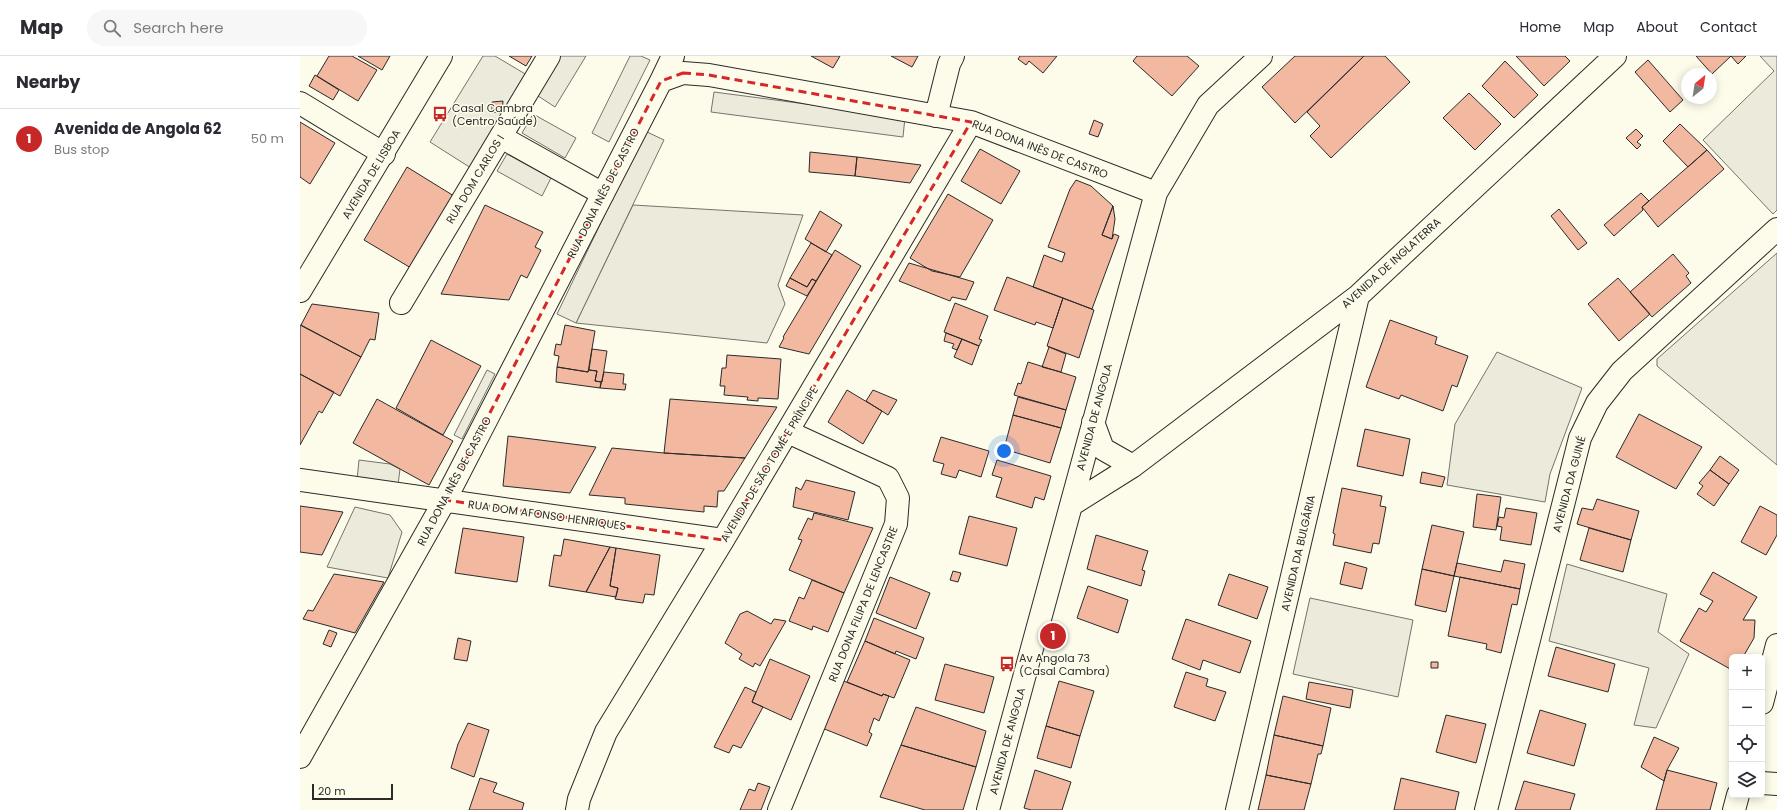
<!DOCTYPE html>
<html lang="en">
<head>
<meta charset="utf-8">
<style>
  :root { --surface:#fff; --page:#f7f7f7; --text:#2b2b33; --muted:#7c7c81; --line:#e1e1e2; --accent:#c62828 }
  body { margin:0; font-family:Poppins,sans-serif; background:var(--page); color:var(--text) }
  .controls { position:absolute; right:12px; bottom:12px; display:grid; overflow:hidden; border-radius:6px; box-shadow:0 2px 10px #0003 }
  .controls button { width:36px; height:36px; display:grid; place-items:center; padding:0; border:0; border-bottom:1px solid var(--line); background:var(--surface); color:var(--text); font:20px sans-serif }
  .compass { position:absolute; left:1381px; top:12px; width:36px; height:36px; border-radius:50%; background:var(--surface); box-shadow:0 2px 10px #0003; rotate:30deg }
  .scale { position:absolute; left:12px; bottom:10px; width:81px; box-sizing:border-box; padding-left:4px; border:2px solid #2b2b2b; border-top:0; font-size:11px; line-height:14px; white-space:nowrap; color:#2b2b2b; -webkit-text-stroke:3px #fdfbea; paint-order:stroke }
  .you { position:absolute; left:704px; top:395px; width:14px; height:14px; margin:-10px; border:3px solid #fff; border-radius:50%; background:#1a73e8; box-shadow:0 0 0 6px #1a73e833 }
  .badge { display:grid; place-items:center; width:26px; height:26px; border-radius:50%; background:var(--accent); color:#fff; font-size:13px; font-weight:700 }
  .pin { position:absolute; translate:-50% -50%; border:2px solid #fff; box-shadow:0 1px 4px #0006 }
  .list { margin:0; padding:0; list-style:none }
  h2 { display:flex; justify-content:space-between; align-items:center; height:52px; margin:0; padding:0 16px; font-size:17px }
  h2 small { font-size:13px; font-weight:400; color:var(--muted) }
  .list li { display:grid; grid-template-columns:26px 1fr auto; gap:12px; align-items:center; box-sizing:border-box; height:60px; padding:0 16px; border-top:1px solid var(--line) }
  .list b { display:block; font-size:15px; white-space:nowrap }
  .list p { margin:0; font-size:13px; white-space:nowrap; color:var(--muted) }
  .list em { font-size:13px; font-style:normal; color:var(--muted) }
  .icon { flex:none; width:22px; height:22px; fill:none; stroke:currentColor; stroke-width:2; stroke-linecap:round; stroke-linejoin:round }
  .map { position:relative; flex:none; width:1477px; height:754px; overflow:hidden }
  header { display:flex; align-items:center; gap:24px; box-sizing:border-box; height:56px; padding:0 20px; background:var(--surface); border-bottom:1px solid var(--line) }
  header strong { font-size:19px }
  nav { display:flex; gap:22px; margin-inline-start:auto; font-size:14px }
  .search { width:280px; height:36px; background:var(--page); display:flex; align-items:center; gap:10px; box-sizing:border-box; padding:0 14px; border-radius:22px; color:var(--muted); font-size:15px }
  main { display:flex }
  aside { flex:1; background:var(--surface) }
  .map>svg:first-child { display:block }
</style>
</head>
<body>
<header>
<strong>Map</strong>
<div class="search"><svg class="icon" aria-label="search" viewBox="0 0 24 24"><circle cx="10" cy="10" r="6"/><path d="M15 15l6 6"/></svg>Search here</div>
<nav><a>Home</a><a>Map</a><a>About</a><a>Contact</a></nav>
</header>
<main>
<aside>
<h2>Nearby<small></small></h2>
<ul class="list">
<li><span class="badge">1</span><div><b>Avenida de Angola 62</b><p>Bus stop</p></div><em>50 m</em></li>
</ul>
</aside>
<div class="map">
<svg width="1477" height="754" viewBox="0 0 1477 754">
  <rect width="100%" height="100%" fill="#fdfbea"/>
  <path fill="#ecebdb" stroke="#74746e" d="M183,0H195L227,19L171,112L130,86Z
    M1460,0H1477V154L1473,158L1403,84L1474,15Z
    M333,149L503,159L478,229L485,248L467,287L276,267Z
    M1477,197V409L1357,310V303Z
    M1197,296L1282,332L1250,418L1245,446L1147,429L1155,368Z
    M55,451L90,459L102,476L88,522L27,511Z
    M1267,508L1367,538L1358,576L1389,598L1356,672L1334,669L1349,612L1249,585Z
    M1010,542L1113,564L1098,641L993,618Z"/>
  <path fill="#eceadb" stroke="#74746e" d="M258,0H286L255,51L235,38Z
    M330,0H341L350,4L309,86L292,77Z
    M414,36L605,61L603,81L411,56Z
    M233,58L276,82L265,102L222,77Z
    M345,75L364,84L276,267L257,258Z
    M207,98L251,122L242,140L197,115Z
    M187,314L195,318L162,383L154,379Z
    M59,404L90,408L100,413L98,429L57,424Z"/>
  <path fill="#f2b8a0" stroke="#2b2b2b" d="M29,0H52L77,14L58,45L17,20Z
    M58,0H90L82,14Z
    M209,0H232L226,10Z
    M511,0H540L533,12Z
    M591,0H618L612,11Z
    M720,0H757L743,17L729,5L726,9L718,3Z
    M837,0H887L899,10L872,40L833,5Z
    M995,0H1064L995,67L962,31Z
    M1064,0H1085L1110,26L1031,102L1010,80L1020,70L1007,56Z
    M1216,0H1265L1270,5L1244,30Z
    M1396,0H1446L1438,8L1431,0L1412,18Z
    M1348,4L1383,44L1370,56L1335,16Z
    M1205,5L1238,39L1214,62L1182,30Z
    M15,19L39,34L33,44L9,30Z
    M1169,37L1201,68L1175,94L1143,62Z
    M203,45L202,57L192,56V46Z
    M794,64L803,68L798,81L789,78Z
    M0,66L35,87L10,128L0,121Z
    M1380,68L1407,94L1388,111L1363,85Z
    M1336,73L1343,80L1337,86L1341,89L1337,93L1326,82Z
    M680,93L720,115L701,148L661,125Z
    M1407,94L1424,113L1358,171L1342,151Z
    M510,96L557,101L555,120L509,116Z
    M557,101L621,109L610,127L555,120Z
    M107,111L154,140L111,212L64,184Z
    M776,124L791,130L813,150L802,179L812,183L814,178L819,180L792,253L733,231L744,199L762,206L765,197L748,191L770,133Z
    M1341,137L1349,145L1342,151L1343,154L1314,180L1304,169Z
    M648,138L693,164L660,221L632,215L610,202Z
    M185,149L243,176L235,191L241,194L227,222L221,219L209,244L141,238Z
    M813,150L815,163L812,183L802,179Z
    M1259,153L1287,187L1278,194L1251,160Z
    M520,155L542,169L526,196L505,183Z
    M511,187L532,199L516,225L512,223L507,231L490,222Z
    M535,194L561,210L509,298L479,291L484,282L483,281Z
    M1373,198L1389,217L1386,220L1391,227L1352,261L1330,236Z
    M609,207L674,226L666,244L652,241L650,245L599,225Z
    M707,221L763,242L753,272L736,266L735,269L694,254Z
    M490,222L507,231L512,223L516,225L507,240L486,230Z
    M1318,222L1350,258L1319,285L1288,248Z
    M763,242L794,254L779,302L747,290Z
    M655,247L688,260L679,283L682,284L679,290L644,276Z
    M12,248L79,257L75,284L70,283L61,301L1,269Z
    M1090,264L1137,281L1135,288L1168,300L1157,331L1152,329L1143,355L1101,339L1099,343L1066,331Z
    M0,269L61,301L40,340L0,318Z
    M265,269L295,275L288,316L257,311L259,300L254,299L256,288L261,289Z
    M646,277L662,283L657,294L652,292L654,288L644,285Z
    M662,283L679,290L672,309L654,301Z
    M131,284L181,310L143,379L96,352Z
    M749,291L766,298L761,316L742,311Z
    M292,293L307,295L302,326L295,325L297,315L289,314Z
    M427,299L481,303L478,343L458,342V345L447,344L448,341L424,339L425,330H420L422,312H426Z
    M728,306L776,321L766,354L714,339L718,327L721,328Z
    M257,311L288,316L289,314L297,315L295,325L301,326L300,332L256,326Z
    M304,316L324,318L323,328H326L325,334L300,332Z
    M0,318L34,336L22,357L19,355L0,389Z
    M547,334L582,355L563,388L528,366Z
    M573,334L597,344L588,359L566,345Z
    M718,341L766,354L761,372L713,359Z
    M77,343L153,385L129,429L53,387Z
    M370,343L477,351L445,402L364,397Z
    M1339,358L1402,391L1376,433L1316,401Z
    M713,359L761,372L750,407L704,393Z
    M1065,373L1110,383L1103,420L1057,410Z
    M208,380L296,391L270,437L203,430Z
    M641,381L689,395L681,421L659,414L656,422L641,418L644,408L633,405Z
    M312,392L364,397L445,402L424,435H418L417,451L404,450V456L325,448V442L289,439Z
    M1420,400L1439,414L1429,428L1410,414Z
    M697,404L751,420L744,444L735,441L732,452L696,441L702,422L692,419Z
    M1410,414L1429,428L1414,450L1397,438L1403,430L1399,427Z
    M1122,416L1145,421L1142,431L1120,427Z
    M506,424L555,436L548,464L493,451L496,431L501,434Z
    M1042,432L1082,440L1080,450L1086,451L1079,488L1073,487L1071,497L1033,489L1035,478L1033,477Z
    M1177,438L1201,441L1196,474L1173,471Z
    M1297,443L1339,455L1331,484L1277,468L1282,452L1293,454Z
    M0,450L43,456L22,499L0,496Z
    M1460,450L1477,459V479L1466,499L1441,486Z
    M1206,452L1237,457L1231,489L1200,484L1202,471L1197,470L1199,461L1204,462Z
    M514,457L573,472L544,537L489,514L502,484L498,483L508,462L512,464Z
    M669,460L717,472L707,510L659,498Z
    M1132,469L1164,476L1154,520L1122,513Z
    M163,472L224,481L217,526L155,517Z
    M1289,472L1331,484L1323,516L1280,504Z
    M796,479L848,495L842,514L845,515L841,530L787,513Z
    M264,483L310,491L286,536L249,530L254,499L261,500Z
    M310,491L316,492L310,530L318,532L316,541L286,536Z
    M316,492L360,499L354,539L345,538L343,547L315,543L318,532L310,530Z
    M1204,504L1225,508L1220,533L1154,520L1157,507L1201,516Z
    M1045,506L1067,512L1062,533L1040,528Z
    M1122,513L1154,520L1146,556L1115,549Z
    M653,515L661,517L658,526L650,524Z
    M1413,516L1457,541L1443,564H1455L1454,582L1443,601H1432V614L1380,585L1399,552L1406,556L1413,545L1400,538Z
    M34,518L84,526L55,577L3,563L8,554L13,555Z
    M929,518L968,531L957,563L918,549Z
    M590,521L630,537L616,573L576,557Z
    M1160,521L1220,533L1217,549L1212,548L1201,597L1186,593L1187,588L1148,580Z
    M512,524L544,537L528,576L513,570L512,574L489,565L499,541L504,543Z
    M788,530L828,544L818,577L777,562Z
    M447,555L471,568L474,563L486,565L460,610L455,607L453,611L439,603L442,598L425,587L440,558Z
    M574,562L624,582L616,603L596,595L595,598L565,585Z
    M886,563L951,585L940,617L903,604L900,614L872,603Z
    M29,574L37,577L31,591L23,588Z
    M158,582L171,585L167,605L154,603Z
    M565,585L610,604L594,642L583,638L582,640L547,626Z
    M1256,591L1315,608L1308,636L1248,620Z
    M470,603L510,620L491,664L452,646Z
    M1131,606H1138V612H1131Z
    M645,608L694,621L684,657L635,644Z
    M886,616L908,623L906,630L926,636L915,665L874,651Z
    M541,624L582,640L583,638L589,640L579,665L574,662L569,676L572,678L567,690L522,672Z
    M759,625L794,635L780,680L746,670Z
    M1009,626L1053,634L1050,652L1006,643Z
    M445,631L456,636L452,646L463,651L441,692L433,689L429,697L414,691Z
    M983,640L1031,652L1023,690L974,679Z
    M616,651L686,675L676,711L601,689Z
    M1240,654L1286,668L1274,710L1227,697Z
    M1146,659L1186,668L1176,707L1136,696Z
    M168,667L189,674L174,721L151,712L158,688Z
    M746,670L780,680L771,712L737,702Z
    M974,679L1023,690L1021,698H1018L1011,728L966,719Z
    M1354,681L1379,692L1367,714L1364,725L1341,711Z
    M601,689L676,711L663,754H625L580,741Z
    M735,714L771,726L762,754H731L724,752Z
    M1367,714L1417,727L1410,754H1356Z
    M966,719L1011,728L1004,754H958Z
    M180,722L197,727L193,736L224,747L222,754H169Z
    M1101,722L1159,736L1155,754H1094Z
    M1224,725L1275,738L1270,754H1215Z
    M458,727L470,731L461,754H440L449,733L455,735Z"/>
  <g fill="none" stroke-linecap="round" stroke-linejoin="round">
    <defs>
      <path id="minor" d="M361,25L373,0
        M0,47L84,98
        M636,60L649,8L653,0
        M201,81L303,138
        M101,247L249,0
        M793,366L803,393L833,410
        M0,424L423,484
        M771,449L833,410L1058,240L1315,0
        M1462,647L1477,589
        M0,701L145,444L361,25L383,17L409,19L671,66L856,137
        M1462,727L1477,728
        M277,754L279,743L306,676L423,484L671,66
        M479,754L596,468L598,442L588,422L488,376
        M688,754L856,137L908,49L961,0
        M937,754L1058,240
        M1186,754L1280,382L1297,347L1322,315L1477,173
        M1434,754L1438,739"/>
      <path id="major" d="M0,235L141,0"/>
    </defs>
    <use href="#minor" stroke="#2b2b2b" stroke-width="24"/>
    <use href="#major" stroke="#2b2b2b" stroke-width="24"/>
    <use href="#minor" stroke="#fdfbea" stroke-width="22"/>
    <use href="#major" stroke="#fdfbea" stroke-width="22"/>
  </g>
  <path fill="none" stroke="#d62828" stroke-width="3" stroke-dasharray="8 5" stroke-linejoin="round" d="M383,17L409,19L671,66L423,484L145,444L361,25Z"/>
  <defs>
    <symbol id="bus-bare" viewBox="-9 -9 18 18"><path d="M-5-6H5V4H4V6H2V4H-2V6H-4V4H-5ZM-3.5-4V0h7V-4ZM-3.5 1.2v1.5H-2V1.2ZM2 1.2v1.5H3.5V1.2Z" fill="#c62828" stroke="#fdfbea" stroke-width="2.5" paint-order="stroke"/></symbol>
  </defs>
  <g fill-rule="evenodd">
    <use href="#bus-bare" x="129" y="47" width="22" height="22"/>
    <use href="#bus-bare" x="696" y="597" width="22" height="22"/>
  </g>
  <g text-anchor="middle" stroke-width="3" stroke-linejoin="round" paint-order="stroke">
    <g font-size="11" fill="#2b2b2b" stroke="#fdfbea" text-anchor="start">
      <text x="152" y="56">Casal Cambra<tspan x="152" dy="13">(Centro Saúde)</tspan></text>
      <text x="719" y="606">Av Angola 73<tspan x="719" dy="13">(Casal Cambra)</tspan></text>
    </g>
    <g font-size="11" fill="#2b2b2b" stroke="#fdfbea">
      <text transform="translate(740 93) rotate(21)" y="4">RUA DONA INÊS DE CASTRO</text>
      <text transform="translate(71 118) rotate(-59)" y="4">AVENIDA DE LISBOA</text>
      <text transform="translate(175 123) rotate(-59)" y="4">RUA DOM CARLOS I</text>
      <text transform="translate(303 137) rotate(-63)" y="4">RUA DONA INÊS DE CASTRO</text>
      <text transform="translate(1091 207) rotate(-42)" y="4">AVENIDA DE INGLATERRA</text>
      <text transform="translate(794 361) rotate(-75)" y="4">AVENIDA DE ANGOLA</text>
      <text transform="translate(469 408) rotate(-59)" y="4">AVENIDA DE SÃO TOMÉ E PRÍNCIPE</text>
      <text transform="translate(154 425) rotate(-62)" y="4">RUA DONA INÊS DE CASTRO</text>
      <text transform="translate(1269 428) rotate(-75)" y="4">AVENIDA DA GUINÉ</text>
      <text transform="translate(247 459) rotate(8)" y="4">RUA DOM AFONSO HENRIQUES</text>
      <text transform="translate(998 497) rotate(-77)" y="4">AVENIDA DA BULGÁRIA</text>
      <text transform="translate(563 548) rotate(-68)" y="4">RUA DONA FILIPA DE LENCASTRE</text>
      <text transform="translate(707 685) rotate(-75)" y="4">AVENIDA DE ANGOLA</text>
    </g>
  </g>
</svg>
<div class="controls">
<button>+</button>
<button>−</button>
<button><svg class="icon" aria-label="locate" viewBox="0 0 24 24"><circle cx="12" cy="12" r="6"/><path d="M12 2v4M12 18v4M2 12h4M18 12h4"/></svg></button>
<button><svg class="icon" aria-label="layers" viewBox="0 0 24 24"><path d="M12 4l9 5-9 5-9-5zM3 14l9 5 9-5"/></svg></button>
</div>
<svg class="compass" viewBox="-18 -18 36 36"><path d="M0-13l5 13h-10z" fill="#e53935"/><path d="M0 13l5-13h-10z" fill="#7c7c81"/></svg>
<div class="scale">20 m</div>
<div class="you"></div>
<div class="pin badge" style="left:753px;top:580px">1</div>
</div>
</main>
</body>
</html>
